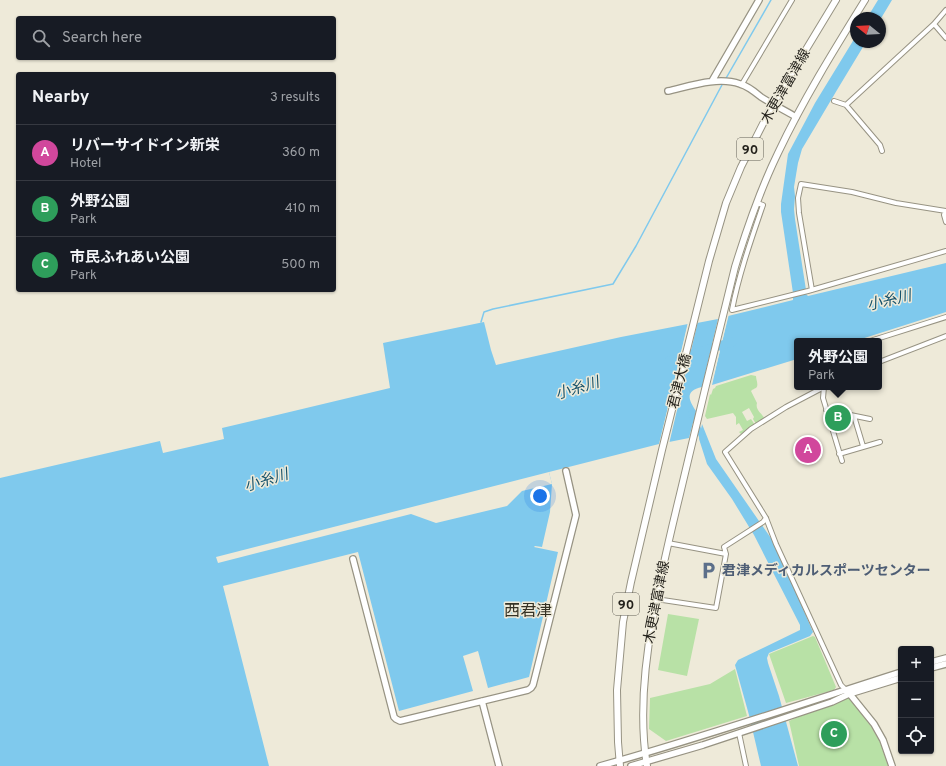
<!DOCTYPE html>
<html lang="en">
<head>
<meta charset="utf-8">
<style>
  :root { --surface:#171b24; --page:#242831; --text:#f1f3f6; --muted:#9ea1a6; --line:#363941; --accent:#0f766e }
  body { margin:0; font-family:Overpass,"Noto Sans JP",sans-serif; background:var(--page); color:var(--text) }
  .controls { position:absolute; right:12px; bottom:12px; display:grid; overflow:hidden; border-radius:4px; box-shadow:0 1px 3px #0004 }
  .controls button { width:36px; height:36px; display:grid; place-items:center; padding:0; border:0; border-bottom:1px solid var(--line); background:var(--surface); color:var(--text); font:20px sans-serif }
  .compass { position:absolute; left:850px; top:12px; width:36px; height:36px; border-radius:50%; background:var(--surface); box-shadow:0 1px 3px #0004; rotate:288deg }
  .you { position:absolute; left:540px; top:496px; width:14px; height:14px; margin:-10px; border:3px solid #fff; border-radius:50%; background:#1a73e8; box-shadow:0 0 0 6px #1a73e833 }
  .badge { display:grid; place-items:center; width:26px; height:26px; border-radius:50%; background:var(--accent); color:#fff; font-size:13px; font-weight:700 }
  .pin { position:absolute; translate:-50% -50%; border:2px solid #fff; box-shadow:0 1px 4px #0006 }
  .popup { position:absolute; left:794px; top:338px; width:88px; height:52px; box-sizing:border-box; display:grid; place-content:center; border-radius:4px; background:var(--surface); filter:drop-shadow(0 1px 3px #0005); font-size:13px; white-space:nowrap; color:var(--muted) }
  .popup b { font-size:15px; color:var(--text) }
  .popup::after { content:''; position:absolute; left:50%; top:100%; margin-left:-8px; border:8px solid transparent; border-top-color:var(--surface) }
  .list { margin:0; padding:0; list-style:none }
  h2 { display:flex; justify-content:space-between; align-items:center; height:52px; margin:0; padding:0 16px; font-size:17px }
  h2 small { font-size:13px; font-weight:400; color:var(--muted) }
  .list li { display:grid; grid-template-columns:26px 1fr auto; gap:12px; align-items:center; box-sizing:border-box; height:56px; padding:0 16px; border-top:1px solid var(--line) }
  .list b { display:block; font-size:15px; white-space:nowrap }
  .list p { margin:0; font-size:13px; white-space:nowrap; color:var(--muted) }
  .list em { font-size:13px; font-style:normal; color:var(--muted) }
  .icon { flex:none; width:22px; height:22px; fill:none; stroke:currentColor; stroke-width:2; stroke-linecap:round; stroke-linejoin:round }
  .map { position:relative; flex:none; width:946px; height:766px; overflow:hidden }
  .search { position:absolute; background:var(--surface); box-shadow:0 1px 3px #0004; left:16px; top:16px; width:320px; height:44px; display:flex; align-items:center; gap:10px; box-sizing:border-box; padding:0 14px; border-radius:4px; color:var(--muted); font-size:15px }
  .panel { position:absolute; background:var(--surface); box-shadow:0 1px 3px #0004; left:16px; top:72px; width:320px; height:220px; border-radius:4px }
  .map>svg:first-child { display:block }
</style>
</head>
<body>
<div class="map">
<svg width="946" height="766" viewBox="0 0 946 766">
  <rect width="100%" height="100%" fill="#eeead9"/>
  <path fill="#b8e1a6" d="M751,375L756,376C756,380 759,385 756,388C754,389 753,389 751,391L757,403C755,410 762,413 764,418L756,424L753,419L754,417L749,408L742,412L747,421L751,419L755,425L741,434L739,432L743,430L739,423L736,425V417L733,413L707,419L705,416L710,394L711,395L713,389L715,388L716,386Z
    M668,614L699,619L687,676L658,670Z
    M813,636L815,637L836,687L834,690L786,703L769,654Z
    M735,669L747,716L666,741L649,729L650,698L710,684Z
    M847,698H849L870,725L880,742L888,766H799L789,721L833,702Z"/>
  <path fill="#7fc9ed" d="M878,0H892L880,20V18H867Z
    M856,36V42H866L837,90L805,144L802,149L798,163L794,187L795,196L794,209L795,219L806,290L793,293L781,212V204L788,154L815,103Z
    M946,263V312L855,341H797V359L712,385L728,316L793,300V297L806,294L808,296Z
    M718,319L702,387C685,391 688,399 696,411L689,438L669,442L697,323Z
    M484,322L491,350L496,365L621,337L688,324L659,444L549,472L552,484L550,512L542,547L535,546L534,547L558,552L529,677L488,688L478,651L463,656L473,691L399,711L358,552L223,586L269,766H0V478L160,441L163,453L224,439L222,428L390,388L383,343Z
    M702,424L716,459L775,544L813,632L810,636L769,653L767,658L768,663L779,696L798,766H761L749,715L735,665L738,660L800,630V625L754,535L732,499L707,464L699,439Z"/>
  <path fill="#eeead9" d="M727,314H729L711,387L710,385Z
    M696,321H698L669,444L667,442Z
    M688,322L690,324L661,445L659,446Z
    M549,472L552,484L522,491L507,506L436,523L411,514L218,563L216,557Z"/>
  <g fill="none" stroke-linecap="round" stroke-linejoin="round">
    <path stroke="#7fc9ed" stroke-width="1.5" d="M725,80L771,0
      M481,322L484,312L493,309L613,284L636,246L723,83"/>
    <path stroke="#7fc9ed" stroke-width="5.5" d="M691,413L703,439"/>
    <path stroke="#7fc9ed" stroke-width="9" d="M669,361L732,342"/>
    <defs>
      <path id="street" d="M934,24L946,38
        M742,84L792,0
        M834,101L846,105L934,24L946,10
        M846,105L880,145L882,151
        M757,203L763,205C751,240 739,274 732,310L808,291L946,251
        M945,211L944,215L946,222
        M812,290L799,213L798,198L801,184L852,192L896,203L946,211
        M870,341L946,317
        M879,362L946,336
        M824,387L786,407L751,429L725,452L766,518L776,544L841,685L846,690
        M824,387L823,398L842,461
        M826,410L870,419
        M854,416L863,446
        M839,454L880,442
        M668,543L726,554
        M656,599L716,608L726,554L724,547L763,522L766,518
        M739,733L746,766"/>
      <path id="secondary" d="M712,81L759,0
        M668,91C690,86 718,76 740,84C748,86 755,92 761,97C772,104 784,110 796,117
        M353,559L394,717L396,719L400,721L528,690L531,688L533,685L576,515L566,471
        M931,662L946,658
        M931,668L946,664
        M849,693L874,724L883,740L892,766
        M482,701L499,766
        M600,766C701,738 801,704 901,672
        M631,766L703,745L832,702L849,694L901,678"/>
      <path id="primary" d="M620,766L618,742L617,690L623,622L631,582L662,450L709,261L726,203L741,167L773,104L836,0
        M647,766C639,717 644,667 653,618C660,577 670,535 680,494C698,418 716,343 735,267C747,228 760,190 778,153C803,100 834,50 865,0"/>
    </defs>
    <use href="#street" stroke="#979383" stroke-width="6"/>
    <use href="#secondary" stroke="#979383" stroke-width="8"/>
    <use href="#primary" stroke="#979383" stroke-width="8"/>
    <use href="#street" stroke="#fff" stroke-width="4"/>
    <use href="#secondary" stroke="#fff" stroke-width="5.5"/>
    <use href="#primary" stroke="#fff" stroke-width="6"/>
  </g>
  <defs>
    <symbol id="parking-bare" viewBox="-9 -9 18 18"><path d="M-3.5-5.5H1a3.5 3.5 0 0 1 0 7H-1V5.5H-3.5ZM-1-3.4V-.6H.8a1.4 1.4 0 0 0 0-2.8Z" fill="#5c6f8a" stroke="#eeead9" stroke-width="2.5" paint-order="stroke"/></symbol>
  </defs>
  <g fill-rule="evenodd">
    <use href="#parking-bare" x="696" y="558" width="25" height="25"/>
  </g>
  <g text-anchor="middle" stroke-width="3" stroke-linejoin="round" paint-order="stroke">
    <g fill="#eeead9" stroke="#615e55" stroke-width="1">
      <rect x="737" y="138" width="26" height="22" rx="3"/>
      <rect x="613" y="593" width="26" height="22" rx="3"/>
    </g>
    <g font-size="13" font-weight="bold" fill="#24221c">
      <text x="750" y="154">90</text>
      <text x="626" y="609">90</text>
    </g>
    <g font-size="14" fill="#24221c" stroke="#eeead9">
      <text transform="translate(785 86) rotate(-60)" y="5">木更津富津線</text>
      <text transform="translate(679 381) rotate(-76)" y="5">君津大橋</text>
      <text transform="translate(656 602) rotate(-79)" y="5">木更津富津線</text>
    </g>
    <g font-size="14" font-weight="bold" fill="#4e5e75" stroke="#eeead9" text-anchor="start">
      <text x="722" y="575">君津メディカルスポーツセンター</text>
    </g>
    <g font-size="15" font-style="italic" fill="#15516a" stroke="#eeead9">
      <text transform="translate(889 300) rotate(-13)" y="5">小糸川</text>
      <text transform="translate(577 388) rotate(-17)" y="5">小糸川</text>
      <text transform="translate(266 480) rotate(-17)" y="5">小糸川</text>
    </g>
    <g font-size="16" fill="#353225" stroke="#eeead9">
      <text x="528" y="616">西君津</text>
    </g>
  </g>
</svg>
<div class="controls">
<button>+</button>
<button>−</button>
<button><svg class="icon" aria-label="locate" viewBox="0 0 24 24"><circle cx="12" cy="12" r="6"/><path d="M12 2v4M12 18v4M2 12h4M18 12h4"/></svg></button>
</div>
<svg class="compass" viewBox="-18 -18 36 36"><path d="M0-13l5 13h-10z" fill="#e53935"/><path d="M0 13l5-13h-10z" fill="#9ea1a6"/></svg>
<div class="you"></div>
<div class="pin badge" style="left:808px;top:450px;background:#d1479c">A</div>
<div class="pin badge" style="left:838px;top:418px;background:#2e9e5b">B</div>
<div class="popup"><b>外野公園</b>Park</div>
<div class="pin badge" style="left:834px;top:734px;background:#2e9e5b">C</div>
<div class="search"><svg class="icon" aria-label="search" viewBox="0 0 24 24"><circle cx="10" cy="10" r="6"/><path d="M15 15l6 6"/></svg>Search here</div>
<section class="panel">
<h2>Nearby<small>3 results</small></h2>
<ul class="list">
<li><span class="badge" style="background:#d1479c">A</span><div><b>リバーサイドイン新栄</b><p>Hotel</p></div><em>360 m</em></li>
<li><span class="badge" style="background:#2e9e5b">B</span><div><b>外野公園</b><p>Park</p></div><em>410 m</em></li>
<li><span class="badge" style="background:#2e9e5b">C</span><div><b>市民ふれあい公園</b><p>Park</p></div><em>500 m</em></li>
</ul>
</section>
</div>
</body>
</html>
